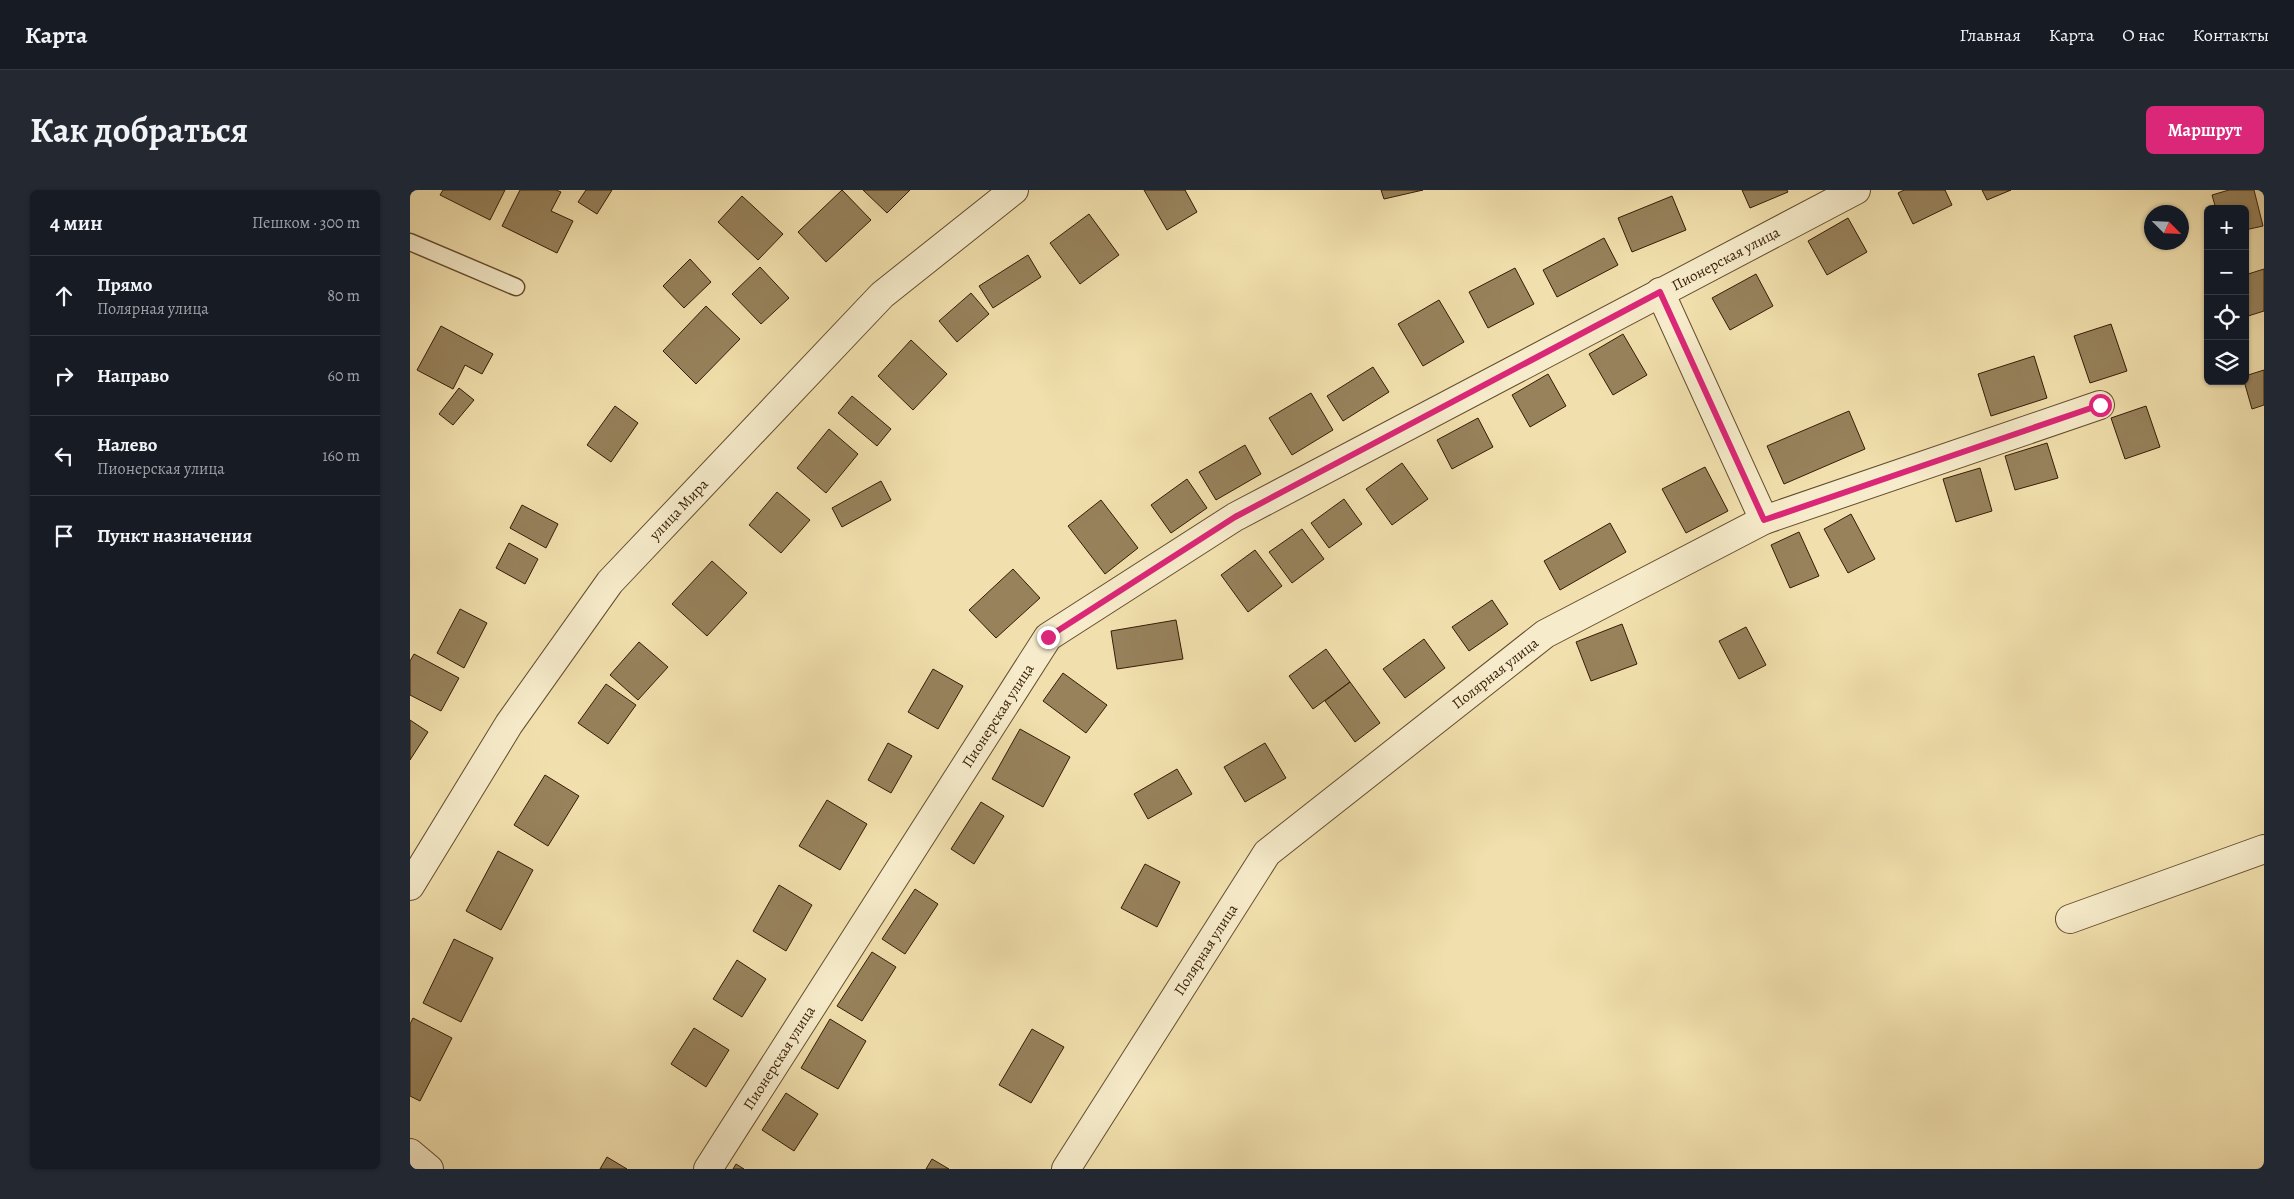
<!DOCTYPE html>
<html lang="ru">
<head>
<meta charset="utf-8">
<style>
  :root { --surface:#171b24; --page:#242831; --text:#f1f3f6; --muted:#9ea1a6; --line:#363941; --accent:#db2777 }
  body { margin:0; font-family:Alegreya,serif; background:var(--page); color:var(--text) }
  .controls { position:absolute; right:15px; top:15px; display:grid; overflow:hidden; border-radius:8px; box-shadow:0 1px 4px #0004 }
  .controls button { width:45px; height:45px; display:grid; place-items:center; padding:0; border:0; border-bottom:1px solid var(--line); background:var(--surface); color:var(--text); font:25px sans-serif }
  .compass { position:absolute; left:1734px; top:15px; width:45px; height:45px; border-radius:50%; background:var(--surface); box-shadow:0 1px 4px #0004; rotate:114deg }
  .stop { position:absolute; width:15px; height:15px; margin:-11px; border:4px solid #db2777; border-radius:50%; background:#fff }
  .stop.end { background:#db2777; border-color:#fff; box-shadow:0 1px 5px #0008 }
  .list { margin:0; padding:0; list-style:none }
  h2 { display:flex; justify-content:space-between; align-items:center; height:65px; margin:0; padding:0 20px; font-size:21px }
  h2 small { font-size:16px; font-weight:400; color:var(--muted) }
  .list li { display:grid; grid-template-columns:32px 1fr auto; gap:15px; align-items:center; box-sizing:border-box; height:80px; padding:0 20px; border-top:1px solid var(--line) }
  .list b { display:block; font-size:19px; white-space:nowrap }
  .list p { margin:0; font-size:16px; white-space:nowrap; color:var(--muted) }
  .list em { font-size:16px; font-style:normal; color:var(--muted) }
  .icon { flex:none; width:28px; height:28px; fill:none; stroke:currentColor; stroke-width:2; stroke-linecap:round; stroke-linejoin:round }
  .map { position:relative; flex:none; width:1854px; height:979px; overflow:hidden; border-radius:8px }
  header { display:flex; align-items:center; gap:30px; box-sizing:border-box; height:70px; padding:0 25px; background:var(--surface); border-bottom:1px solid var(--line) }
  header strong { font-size:24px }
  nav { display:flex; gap:28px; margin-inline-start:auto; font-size:18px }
  .intro { display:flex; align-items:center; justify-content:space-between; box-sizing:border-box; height:120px; padding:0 30px }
  h1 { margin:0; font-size:35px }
  .button { padding:12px 22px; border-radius:8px; background:var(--accent); color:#fff; font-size:18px; font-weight:700 }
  main { display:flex; gap:30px; padding:0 30px }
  aside { flex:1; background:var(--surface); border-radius:8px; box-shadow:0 1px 4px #0004 }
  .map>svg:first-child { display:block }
</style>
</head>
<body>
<header>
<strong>Карта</strong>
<nav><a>Главная</a><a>Карта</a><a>О нас</a><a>Контакты</a></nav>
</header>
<div class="intro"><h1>Как добраться</h1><a class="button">Маршрут</a></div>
<main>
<aside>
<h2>4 мин<small>Пешком · 300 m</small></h2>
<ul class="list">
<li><svg class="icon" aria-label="ahead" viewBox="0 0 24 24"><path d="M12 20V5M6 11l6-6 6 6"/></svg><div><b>Прямо</b><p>Полярная улица</p></div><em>80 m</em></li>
<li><svg class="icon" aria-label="right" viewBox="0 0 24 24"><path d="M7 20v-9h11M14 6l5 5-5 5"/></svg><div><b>Направо</b></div><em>60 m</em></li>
<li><svg class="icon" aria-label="left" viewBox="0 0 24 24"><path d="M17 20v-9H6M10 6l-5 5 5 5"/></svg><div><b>Налево</b><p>Пионерская улица</p></div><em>160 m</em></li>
<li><svg class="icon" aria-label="arrive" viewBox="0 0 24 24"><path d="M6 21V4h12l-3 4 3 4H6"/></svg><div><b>Пункт назначения</b></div></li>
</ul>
</aside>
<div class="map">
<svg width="1854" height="979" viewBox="0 0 1854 979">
  <rect width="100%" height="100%" fill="#f1e0ad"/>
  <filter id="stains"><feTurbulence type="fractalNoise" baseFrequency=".004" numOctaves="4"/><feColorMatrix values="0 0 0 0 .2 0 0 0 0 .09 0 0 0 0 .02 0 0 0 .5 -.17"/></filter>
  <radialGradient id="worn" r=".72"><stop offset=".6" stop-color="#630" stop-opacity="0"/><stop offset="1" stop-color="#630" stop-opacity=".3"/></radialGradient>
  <path fill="#97825c" stroke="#361c05" d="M33,0H95L80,30L30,5Z
    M110,0H146L151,2L141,21L163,31L147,63L92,36Z
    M176,0H202L187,24L168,12Z
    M432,0L461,30L416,72L388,42Z
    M453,0H500L477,23Z
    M734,0H775L787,22L757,40Z
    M971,0H1013L974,9Z
    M1332,0H1377L1378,2L1340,18Z
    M1494,0H1535L1542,15L1503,34L1488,3Z
    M1572,0H1601L1577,10Z
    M1819,0H1844L1853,36L1835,40V19H1806L1802,5Z
    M332,6L373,44L348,70L308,32Z
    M1262,6L1276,40L1222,62L1208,28Z
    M679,24L709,65L670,94L640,53Z
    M1438,28L1457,62L1417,85L1398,51Z
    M1194,48L1208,75L1147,107L1133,80Z
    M618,65L631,87L583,118L569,96Z
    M280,69L301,92L274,118L253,96Z
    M350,77L379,108L351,134L322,104Z
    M1105,78L1124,114L1078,138L1059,102Z
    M1854,79V121L1835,127V85Z
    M1346,84L1363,116L1320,140L1302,108Z
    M561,103L579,124L547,152L529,131Z
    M1029,110L1054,152L1013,176L988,134Z
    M296,116L330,149L286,194L253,161Z
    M1701,134L1717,181L1680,193L1664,146Z
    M31,136L83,164L72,184L55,175L43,199L7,180Z
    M1213,144L1237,185L1203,205L1179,164Z
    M501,150L537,184L503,220L468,186Z
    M1624,166L1637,208L1581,226L1568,184Z
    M963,177L979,202L933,231L917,206Z
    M1854,180V215L1842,219L1834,191L1835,186Z
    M1138,184L1156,216L1120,237L1102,205Z
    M49,198L64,210L43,235L29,224Z
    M901,203L923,240L882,265L859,228Z
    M442,206L481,239L467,256L428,223Z
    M205,216L228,233L201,272L177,255Z
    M1736,216L1750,257L1715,269L1701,228Z
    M1439,221L1455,259L1374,294L1357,256Z
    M1068,228L1083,257L1042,279L1027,250Z
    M419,239L448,264L416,303L387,278Z
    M1637,253L1648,288L1605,300L1595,266Z
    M835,255L851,284L806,310L789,282Z
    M992,273L1018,309L982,335L956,299Z
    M1295,277L1318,321L1276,343L1252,299Z
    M1570,278L1582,321L1546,332L1533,289Z
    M777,289L797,318L761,343L741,315Z
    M471,291L481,310L432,337L422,318Z
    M367,302L400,330L371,363L339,335Z
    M934,309L952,334L919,358L901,333Z
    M691,310L728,358L695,384L658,336Z
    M112,315L148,334L136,358L100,338Z
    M1441,324L1465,369L1438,383L1414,339Z
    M1200,333L1216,362L1150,400L1134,371Z
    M892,339L914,369L882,393L859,362Z
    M1389,342L1409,386L1380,398L1361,355Z
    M99,353L128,369L115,394L86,378Z
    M845,360L872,396L838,422L811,385Z
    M302,371L337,403L297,446L262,414Z
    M603,379L630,408L586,448L559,420Z
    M1082,410L1098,434L1059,461L1042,437Z
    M50,419L77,433L54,478L27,463Z
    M766,430L773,469L707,479L701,441Z
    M1212,434L1227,474L1181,491L1166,452Z
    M1336,437L1356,475L1329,489L1309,451Z
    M1014,449L1035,478L995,508L973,479Z
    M229,452L258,477L228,510L200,485Z
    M916,459L940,492L903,519L879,486Z
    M4,464L49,488L31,521L0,505V471Z
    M523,479L553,496L528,539L498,522Z
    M653,483L697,515L676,543L633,511Z
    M940,492L970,533L945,552L915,511Z
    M196,494L226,515L198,554L168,533Z
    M0,530L18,542L0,570Z
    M610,539L660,567L633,617L582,589Z
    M478,553L502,566L481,603L458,590Z
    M855,553L876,588L835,612L814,577Z
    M767,579L782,604L738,629L724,604Z
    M135,585L169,606L138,656L104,635Z
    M417,610L457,634L430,680L389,656Z
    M571,612L594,626L564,674L541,659Z
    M88,661L123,680L91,740L56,721Z
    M735,674L770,692L747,737L711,718Z
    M369,695L402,715L376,761L343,741Z
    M505,699L528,714L495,764L472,749Z
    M44,749L83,768L51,832L13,813Z
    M462,762L486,777L452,831L427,816Z
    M327,770L356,789L332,827L303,809Z
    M3,828L42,848L10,911L0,906V834Z
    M420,829L456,851L428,899L391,878Z
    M284,838L319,860L296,897L261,874Z
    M622,839L654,857L621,913L589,895Z
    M376,903L408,924L384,961L352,940Z
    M197,967L217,979H190Z
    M522,969L539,979H516Z
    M326,974L334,979H323Z"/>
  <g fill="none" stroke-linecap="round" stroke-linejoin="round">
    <defs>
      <path id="service" d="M0,52L106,97"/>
      <g id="minor">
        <path d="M1250,102L1354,330"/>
        <path id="s1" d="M0,696L99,534L200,392L472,105L604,0"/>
        <path d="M1660,729L1854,659"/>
        <path d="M0,963L19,979"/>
        <path id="s2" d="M298,979L638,447L825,327L1446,0"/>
        <path id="s3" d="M656,979L857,663L1135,444L1354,330L1690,215"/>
      </g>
    </defs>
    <use href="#service" stroke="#654d2f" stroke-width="19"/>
    <use href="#minor" stroke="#654d2f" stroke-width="30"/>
    <use href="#service" stroke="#f6ebca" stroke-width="16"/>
    <use href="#minor" stroke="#f6ebca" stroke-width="28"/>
  </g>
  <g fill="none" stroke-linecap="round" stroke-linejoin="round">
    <path stroke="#db2777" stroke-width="6" d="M638,447L825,327L1250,102L1354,330L1690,215"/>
  </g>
  <g text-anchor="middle" stroke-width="4" stroke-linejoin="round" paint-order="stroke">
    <g font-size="15" fill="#361c05" stroke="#f6ebca">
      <text dy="5" stroke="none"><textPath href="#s2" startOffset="1408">Пионерская улица</textPath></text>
      <text dy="5" stroke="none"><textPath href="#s1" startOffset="464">улица Мира</textPath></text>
      <text dy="5" stroke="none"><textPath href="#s3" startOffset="665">Полярная улица</textPath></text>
      <text dy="5" stroke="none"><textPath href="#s2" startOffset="538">Пионерская улица</textPath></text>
      <text dy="5" stroke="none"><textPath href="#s3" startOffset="260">Полярная улица</textPath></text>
      <text dy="5" stroke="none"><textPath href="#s2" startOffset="132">Пионерская улица</textPath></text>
    </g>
  </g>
  <rect width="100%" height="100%" filter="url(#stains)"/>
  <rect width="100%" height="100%" fill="url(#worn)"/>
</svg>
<div class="controls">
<button>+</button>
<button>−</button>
<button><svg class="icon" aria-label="locate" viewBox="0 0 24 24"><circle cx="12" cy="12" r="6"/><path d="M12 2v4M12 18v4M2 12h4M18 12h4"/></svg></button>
<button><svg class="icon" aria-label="layers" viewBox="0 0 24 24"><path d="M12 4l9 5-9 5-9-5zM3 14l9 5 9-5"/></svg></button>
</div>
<svg class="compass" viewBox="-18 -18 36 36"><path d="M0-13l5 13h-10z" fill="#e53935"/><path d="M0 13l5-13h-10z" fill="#9ea1a6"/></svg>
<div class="stop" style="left:1690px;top:215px"></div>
<div class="stop end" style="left:638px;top:447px"></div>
</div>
</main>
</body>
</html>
